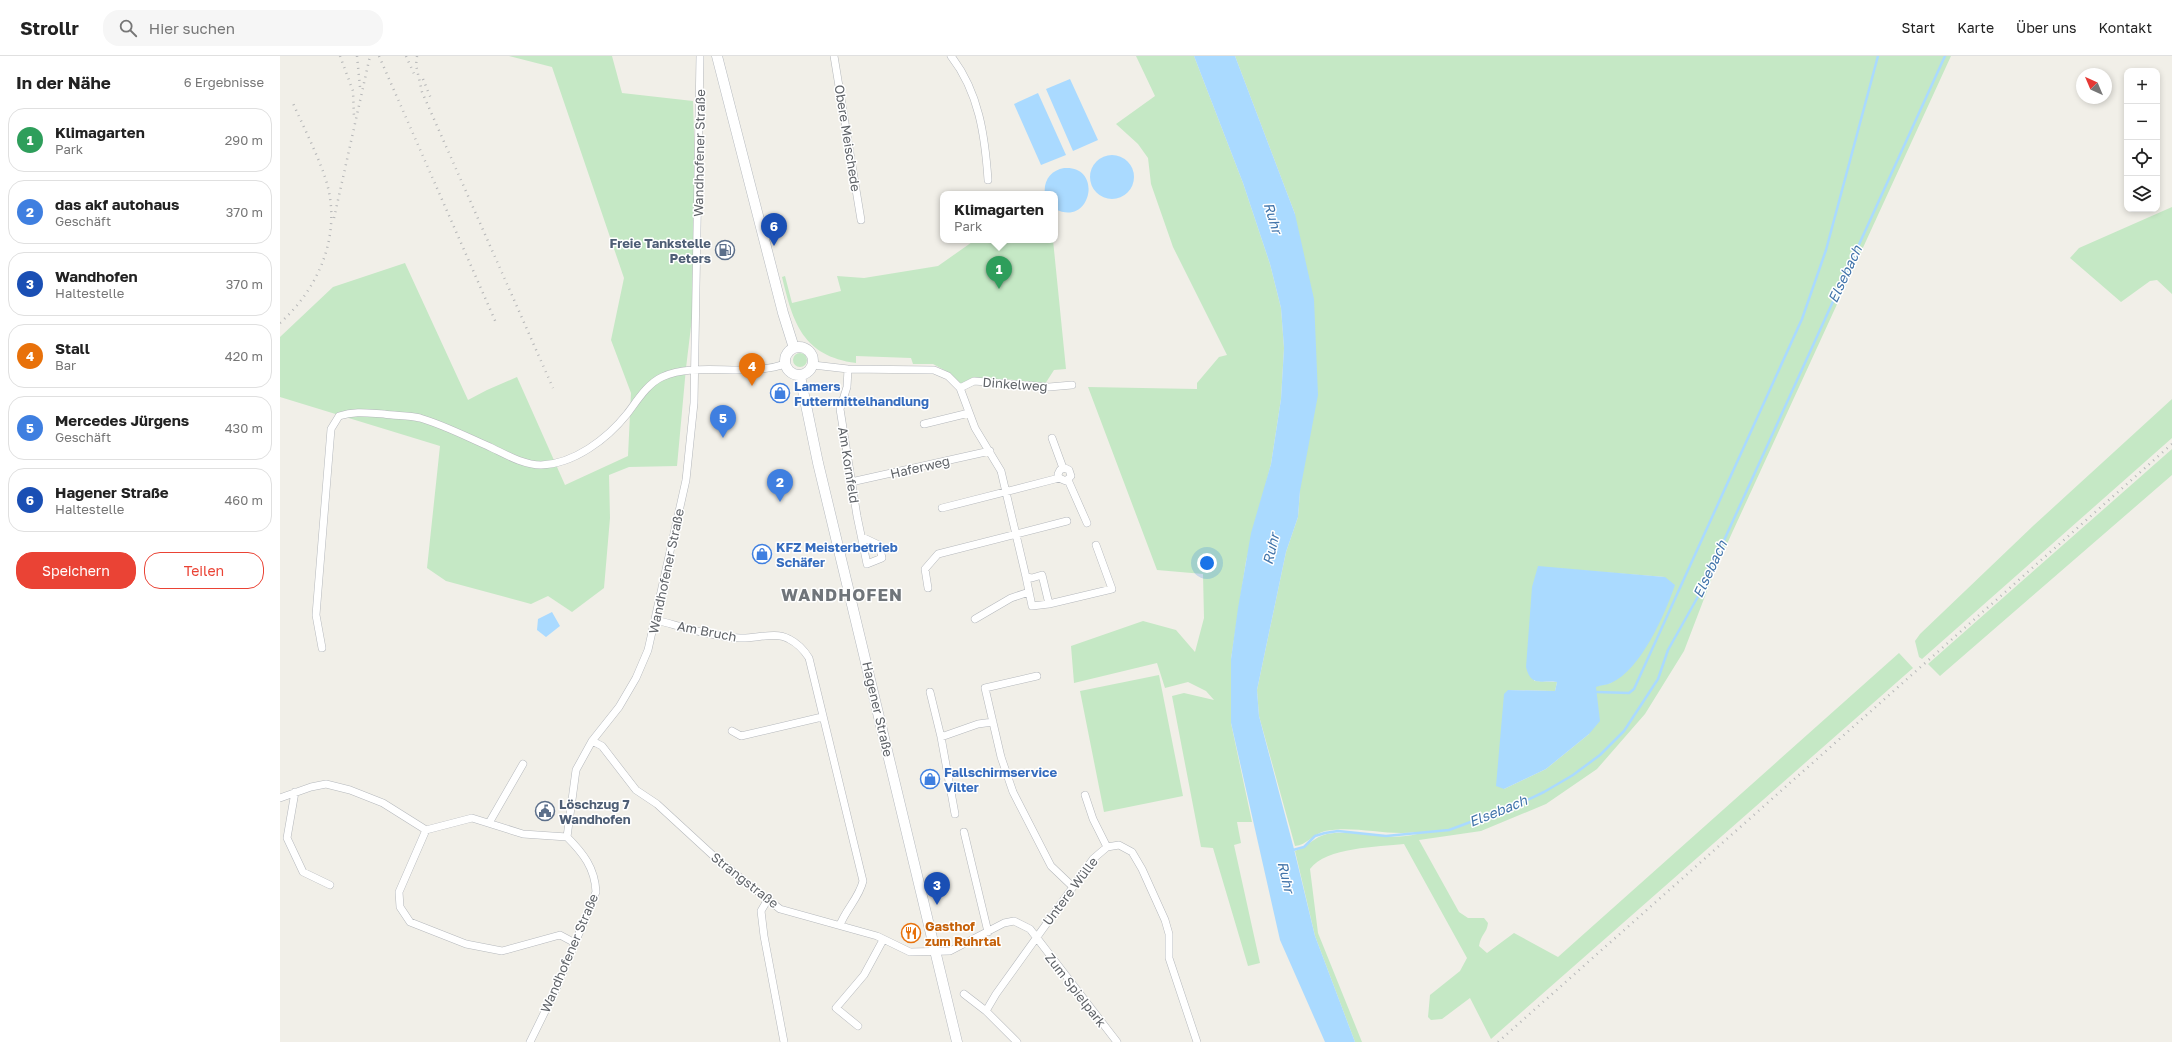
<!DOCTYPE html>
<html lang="de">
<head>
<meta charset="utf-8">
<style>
  :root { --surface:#fff; --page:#f6f6f6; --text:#222; --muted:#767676; --line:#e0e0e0; --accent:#ea4335 }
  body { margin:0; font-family:"Golos Text",sans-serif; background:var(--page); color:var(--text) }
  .controls { position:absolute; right:12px; top:12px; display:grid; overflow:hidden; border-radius:8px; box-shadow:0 2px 6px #0003 }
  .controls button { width:36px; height:36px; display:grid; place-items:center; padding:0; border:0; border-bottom:1px solid var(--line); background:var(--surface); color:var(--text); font:20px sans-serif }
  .compass { position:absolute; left:1796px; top:12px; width:36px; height:36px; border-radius:50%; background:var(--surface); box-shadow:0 2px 6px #0003; rotate:316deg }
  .you { position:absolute; left:927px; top:507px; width:14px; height:14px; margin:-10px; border:3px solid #fff; border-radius:50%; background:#1a73e8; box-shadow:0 0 0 6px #1a73e833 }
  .badge { display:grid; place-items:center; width:26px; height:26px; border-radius:50%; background:var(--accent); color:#fff; font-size:13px; font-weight:700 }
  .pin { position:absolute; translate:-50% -33px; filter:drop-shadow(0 1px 2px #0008) }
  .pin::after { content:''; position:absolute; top:21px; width:14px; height:12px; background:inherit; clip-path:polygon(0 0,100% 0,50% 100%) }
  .popup { position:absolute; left:660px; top:135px; width:118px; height:52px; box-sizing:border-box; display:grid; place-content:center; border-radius:8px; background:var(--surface); filter:drop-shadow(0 1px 3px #0005); font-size:13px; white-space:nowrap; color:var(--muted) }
  .popup b { font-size:15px; color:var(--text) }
  .popup::after { content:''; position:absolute; left:50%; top:100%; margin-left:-8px; border:8px solid transparent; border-top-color:var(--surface) }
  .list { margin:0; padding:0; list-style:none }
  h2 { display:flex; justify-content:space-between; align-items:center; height:52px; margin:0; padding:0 16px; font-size:17px }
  h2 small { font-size:13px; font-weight:400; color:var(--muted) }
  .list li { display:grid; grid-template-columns:26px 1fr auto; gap:12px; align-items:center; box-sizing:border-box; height:64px; margin:0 8px 8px; padding:0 8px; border:1px solid var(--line); border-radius:16px }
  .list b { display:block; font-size:15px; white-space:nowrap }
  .list p { margin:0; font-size:13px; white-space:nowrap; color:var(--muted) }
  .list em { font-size:13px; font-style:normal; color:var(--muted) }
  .actions { display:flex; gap:8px; padding:12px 16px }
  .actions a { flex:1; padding:9px 0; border:1px solid var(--accent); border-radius:16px; text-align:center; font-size:14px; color:var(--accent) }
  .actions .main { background:var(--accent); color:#fff }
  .icon { flex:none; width:22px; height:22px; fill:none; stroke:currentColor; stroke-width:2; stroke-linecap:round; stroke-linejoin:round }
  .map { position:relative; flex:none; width:1892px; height:986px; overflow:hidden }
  header { display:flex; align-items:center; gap:24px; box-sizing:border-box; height:56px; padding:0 20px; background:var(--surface); border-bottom:1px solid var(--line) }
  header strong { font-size:19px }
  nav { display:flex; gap:22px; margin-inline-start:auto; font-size:14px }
  .search { width:280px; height:36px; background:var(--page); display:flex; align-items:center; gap:10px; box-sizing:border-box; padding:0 14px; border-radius:16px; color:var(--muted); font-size:15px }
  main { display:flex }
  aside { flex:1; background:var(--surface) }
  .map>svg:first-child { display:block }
</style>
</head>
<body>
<header>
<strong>Strollr</strong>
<div class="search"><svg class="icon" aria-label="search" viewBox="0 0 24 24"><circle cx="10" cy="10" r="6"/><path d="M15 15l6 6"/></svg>Hier suchen</div>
<nav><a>Start</a><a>Karte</a><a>Über uns</a><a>Kontakt</a></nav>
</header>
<main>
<aside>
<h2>In der Nähe<small>6 Ergebnisse</small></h2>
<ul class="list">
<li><span class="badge" style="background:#2e9e5b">1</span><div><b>Klimagarten</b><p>Park</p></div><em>290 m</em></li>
<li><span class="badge" style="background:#3f7fe0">2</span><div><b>das akf autohaus</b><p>Geschäft</p></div><em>370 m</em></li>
<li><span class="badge" style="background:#1a4fb4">3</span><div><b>Wandhofen</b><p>Haltestelle</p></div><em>370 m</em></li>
<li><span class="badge" style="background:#e8710a">4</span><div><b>Stall</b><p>Bar</p></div><em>420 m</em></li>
<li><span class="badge" style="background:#3f7fe0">5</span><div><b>Mercedes Jürgens</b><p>Geschäft</p></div><em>430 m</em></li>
<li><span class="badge" style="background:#1a4fb4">6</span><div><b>Hagener Straße</b><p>Haltestelle</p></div><em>460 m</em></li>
</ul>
<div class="actions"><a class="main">Speichern</a><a>Teilen</a></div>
</aside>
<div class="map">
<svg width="1892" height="986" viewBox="0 0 1892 986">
  <rect width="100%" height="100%" fill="#f1efe8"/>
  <path fill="#c5e8c5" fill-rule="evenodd" d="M229,0H332L342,37L413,45L417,178L415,237L406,312L397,410L349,411L329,419L330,462L324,532L292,556L268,540L251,548L166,525L147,512L160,390L0,341V281L53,231L125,207L188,344L207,334L237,321L285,429L348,400L351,337L331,284L344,222L272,11Z
    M856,0H914L963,127L990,208L1001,252L1004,292L1001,343L991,408L966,505L951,603V667L972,766H957L961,787L954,789L980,907L968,910L933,792L921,791L892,640L904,637L934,644L926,635L908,626L885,632L877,607L794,627L791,590L863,565L896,574L915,596L924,562L923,518L877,514L808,331L917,333V327L939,301L947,299L893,191L871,128L868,102L858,88L836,68L875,40Z
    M955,0H1671L1435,514L1404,595L1365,658L1317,713L1266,748L1201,775L1139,784L1179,856L1188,862H1204L1208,867C1207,877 1201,878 1199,890L1207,897L1234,877L1278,901L1619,597L1633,612L1211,983L1190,942L1162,963L1151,964L1148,961L1150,939L1180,915L1187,902L1124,788C1098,791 1046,791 1030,813L1038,877L1082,986H1075L1035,880L1015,795C1027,791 1034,781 1047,778C1077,773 1107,786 1137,778L1136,776C1106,780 1074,769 1045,775C1033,778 1027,789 1015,790L979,660L977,634L1006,496L1018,461L1020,435L1015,158ZM1258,511L1385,521L1331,627L1316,630L1309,678L1266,713L1224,733L1228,634L1275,635L1277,626L1254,625Z
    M1892,151V238L1877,224L1870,225L1841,246L1790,202L1799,192Z
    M695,184H773L786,313L774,314L765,328L726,323H694L685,327H680L666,315L653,308H633L631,302L576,300V307C523,300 513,267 502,221L505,220L512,247L561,235L557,220L584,222L658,210Z
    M513 304a7 7 0 1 1 14 0a7 7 0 1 1-14 0Z
    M1892,343V382L1642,603L1639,601L1635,585L1640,578L1753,470Z
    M1892,393V419L1660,620L1648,608Z
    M879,619L903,740L824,756L800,635Z"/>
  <path fill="#aadaff" d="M914,0H955L1015,158L1034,243L1038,339L1020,435L1018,461L1006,496L977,634L979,660L1014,793L1035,880L1075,986H1045L1000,884L951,667V603L958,552L971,477L991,408L1001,343L1004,292L1001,252L990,208L963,127Z
    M790,23L818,84L793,95L766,33Z
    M758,37L786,99L761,109L734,48Z
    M810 121a22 22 0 1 1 44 0a22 22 0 1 1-44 0Z
    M784,112C824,109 811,172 775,153V138H765C763,125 771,114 784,112Z
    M1258,510L1385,521L1395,529C1385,558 1361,614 1331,627C1327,629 1321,629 1316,631L1320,665L1309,678L1266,713L1224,733L1216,730L1224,638L1228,634L1275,635L1277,626C1260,624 1251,631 1246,611L1252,531Z
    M272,556L280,570L266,581L257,574L258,563Z"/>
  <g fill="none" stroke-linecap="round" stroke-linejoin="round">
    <path stroke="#aadaff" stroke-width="2.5" d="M1317,636L1349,637L1354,633L1522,263L1546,194L1598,0
      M1013,794L1024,791L1035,780L1045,777L1058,775L1106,780L1169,774L1239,748L1264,736L1293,719L1320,699L1344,675L1378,623L1388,594L1420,537L1665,0"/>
    <defs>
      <path id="street" d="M554,0L581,164
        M671,0C699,36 705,80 708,124
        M533,309L568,313L654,314L668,320L680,332L695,372L721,415L746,521L752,522L762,519L769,548L752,550L746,521
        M568,313L567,331L560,353L577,460L587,508L602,502L599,489L582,481
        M680,332L694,325L769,331L792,329
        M644,368L689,357
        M772,382L783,412
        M788,424L807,467
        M571,426L710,395
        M662,452L779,422L786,425L791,420L789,414L785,412L780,414L778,418L779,422
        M648,532L645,513L658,498L787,465
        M769,548L832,533L816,489
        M695,563L731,542L749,536
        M376,564C403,571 432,581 460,582C476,583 495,575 509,583C517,587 524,594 529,602L583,825C579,842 566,853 560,869
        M42,592L36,559L51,373L59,360C75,355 87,357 104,358C115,360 128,359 140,362C164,369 187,381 210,391C225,398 243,409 261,409C294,408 327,383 347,358C357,345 367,328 382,321C418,305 465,322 505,308
        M757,620L705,632L721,701L733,736L771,810L792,830
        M650,636L661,681L698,668L713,666
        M452,675L461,680L542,661
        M661,681L675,758
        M312,685L322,690L356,734L377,748L439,805L500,853L597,880L630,896L670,895L724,867L734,865L750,873L837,986
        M15,736L7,782L23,816L50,829
        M805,739L813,763L827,791
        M0,742L31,731L46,728L70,734L103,747L146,774L192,762L243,778L287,781
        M209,767L243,708
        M146,774L119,836L120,851L130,866L186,888L222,895L280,879L295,887
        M684,776L708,876
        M488,843L481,855L484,880L504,986
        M684,938L706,955L737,986
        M706,955L716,938L813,803L827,791L839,789L852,796L862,813L885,864L889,878V902L917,986
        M578,970L556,952L584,919L603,884
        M250,986L276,933L316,836C315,812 303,797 287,781L296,714L312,685L339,651L356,622L368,594L406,424L414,347L420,0"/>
      <path id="secondary" d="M437,0L503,257L514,292
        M505 305a14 14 0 1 1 28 0a14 14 0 1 1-28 0Z
        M520,320L538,407L677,986"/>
    </defs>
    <use href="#street" stroke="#b5b8bc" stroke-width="8"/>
    <use href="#secondary" stroke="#b6babf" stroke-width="11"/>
    <use href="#street" stroke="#fff" stroke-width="7"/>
    <use href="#secondary" stroke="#fff" stroke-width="10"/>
    <path stroke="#b6b7b8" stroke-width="2.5" stroke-dasharray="1 5" stroke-linecap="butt" d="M60,0L73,35L74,61
      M77,0L80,31
      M99,0L217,269
      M126,0L135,20
      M137,0L136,9L142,36L273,332
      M143,23L152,45
      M54,162L90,0
      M0,267C41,230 63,175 45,121C36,95 23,70 12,45
      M1218,986L1892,388"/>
  </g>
  <defs>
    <symbol id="fuel-ring" viewBox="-11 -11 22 22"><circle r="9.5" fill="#fff" stroke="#5c6f8a" stroke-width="1.5"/><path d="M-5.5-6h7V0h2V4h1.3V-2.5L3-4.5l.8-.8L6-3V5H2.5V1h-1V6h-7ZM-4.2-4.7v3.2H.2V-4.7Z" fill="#5c6f8a"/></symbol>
    <symbol id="shop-ring" viewBox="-11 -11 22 22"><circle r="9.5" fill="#fff" stroke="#3f7fe0" stroke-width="1.5"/><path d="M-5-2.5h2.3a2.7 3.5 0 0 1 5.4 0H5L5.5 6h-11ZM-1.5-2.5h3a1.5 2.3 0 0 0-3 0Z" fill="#3f7fe0"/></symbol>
    <symbol id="civic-ring" viewBox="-11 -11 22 22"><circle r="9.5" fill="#fff" stroke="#5c6f8a" stroke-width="1.5"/><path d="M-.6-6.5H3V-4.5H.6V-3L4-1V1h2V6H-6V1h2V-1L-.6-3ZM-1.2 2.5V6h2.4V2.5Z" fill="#5c6f8a"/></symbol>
    <symbol id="restaurant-ring" viewBox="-11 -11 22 22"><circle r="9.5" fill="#fff" stroke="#e8710a" stroke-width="1.5"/><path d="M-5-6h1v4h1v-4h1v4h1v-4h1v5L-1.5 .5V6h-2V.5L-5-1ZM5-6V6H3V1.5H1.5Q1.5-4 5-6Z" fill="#e8710a"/></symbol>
  </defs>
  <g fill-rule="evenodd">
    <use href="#fuel-ring" x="434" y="183" width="22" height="22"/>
    <use href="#shop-ring" x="489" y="326" width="22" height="22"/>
    <use href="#shop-ring" x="471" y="487" width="22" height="22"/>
    <use href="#shop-ring" x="639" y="712" width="22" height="22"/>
    <use href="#civic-ring" x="254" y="744" width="22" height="22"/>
    <use href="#restaurant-ring" x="620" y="866" width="22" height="22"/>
  </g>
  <g text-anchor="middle" stroke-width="3" stroke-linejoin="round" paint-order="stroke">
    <g font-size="13" fill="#5f6368" stroke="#fff">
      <text transform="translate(568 82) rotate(81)" y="5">Obere Meischede</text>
      <text transform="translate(419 97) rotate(-89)" y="5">Wandhofener Straße</text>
      <text transform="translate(735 328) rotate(4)" y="5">Dinkelweg</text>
      <text transform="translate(569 409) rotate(81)" y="5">Am Kornfeld</text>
      <text transform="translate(640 411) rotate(-13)" y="5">Haferweg</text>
      <text transform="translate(386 515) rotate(-78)" y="5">Wandhofener Straße</text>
      <text transform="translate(427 575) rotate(11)" y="5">Am Bruch</text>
      <text transform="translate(598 653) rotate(77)" y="5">Hagener Straße</text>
      <text transform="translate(465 824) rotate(38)" y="5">Strangstraße</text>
      <text transform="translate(790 835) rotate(-53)" y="5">Untere Wülle</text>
      <text transform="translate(289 897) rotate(-67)" y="5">Wandhofener Straße</text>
      <text transform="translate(796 934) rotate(52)" y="5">Zum Spielpark</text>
    </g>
    <g font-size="13" font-weight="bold" fill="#4e5e75" stroke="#fff" text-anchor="end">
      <text x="431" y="192">Freie Tankstelle<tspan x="431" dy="15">Peters</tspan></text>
      <text x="279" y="753" text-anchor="start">Löschzug 7<tspan x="279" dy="15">Wandhofen</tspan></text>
    </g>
    <g font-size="13" font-weight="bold" fill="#366cbe" stroke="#fff" text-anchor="start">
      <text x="514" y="335">Lamers<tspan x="514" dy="15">Futtermittelhandlung</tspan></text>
      <text x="496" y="496">KFZ Meisterbetrieb<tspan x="496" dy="15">Schäfer</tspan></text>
      <text x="664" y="721">Fallschirmservice<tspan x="664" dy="15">Vilter</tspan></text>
    </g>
    <g font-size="13" font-weight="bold" fill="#c56008" stroke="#fff" text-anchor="start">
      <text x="645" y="875">Gasthof<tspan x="645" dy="15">zum Ruhrtal</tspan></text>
    </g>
    <g font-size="14" font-style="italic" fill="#4174aa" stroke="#fff">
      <text transform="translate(993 162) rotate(73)" y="5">Ruhr</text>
      <text transform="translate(1565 218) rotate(-65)" y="5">Elsebach</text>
      <text transform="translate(991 493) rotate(-77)" y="5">Ruhr</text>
      <text transform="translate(1430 513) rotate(-65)" y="5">Elsebach</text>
      <text transform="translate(1218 755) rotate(-22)" y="5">Elsebach</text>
      <text transform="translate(1006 821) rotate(77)" y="5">Ruhr</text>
    </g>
    <g font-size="17" font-weight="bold" letter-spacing="1" fill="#70757a" stroke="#fff">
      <text x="562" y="545">WANDHOFEN</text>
    </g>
  </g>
</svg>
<div class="controls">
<button>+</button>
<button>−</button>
<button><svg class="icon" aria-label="locate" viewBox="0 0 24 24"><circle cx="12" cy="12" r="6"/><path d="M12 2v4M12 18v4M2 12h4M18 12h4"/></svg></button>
<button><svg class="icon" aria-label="layers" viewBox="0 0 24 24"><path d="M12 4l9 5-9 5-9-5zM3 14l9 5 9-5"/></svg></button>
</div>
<svg class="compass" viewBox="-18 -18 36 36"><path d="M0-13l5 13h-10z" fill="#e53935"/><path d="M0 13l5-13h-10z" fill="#767676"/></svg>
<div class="you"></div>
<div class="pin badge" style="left:719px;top:233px;background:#2e9e5b">1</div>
<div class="popup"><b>Klimagarten</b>Park</div>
<div class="pin badge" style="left:500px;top:446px;background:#3f7fe0">2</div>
<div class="pin badge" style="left:657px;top:849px;background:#1a4fb4">3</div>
<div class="pin badge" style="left:472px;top:330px;background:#e8710a">4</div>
<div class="pin badge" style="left:443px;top:382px;background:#3f7fe0">5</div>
<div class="pin badge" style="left:494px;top:190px;background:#1a4fb4">6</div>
</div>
</main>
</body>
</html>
